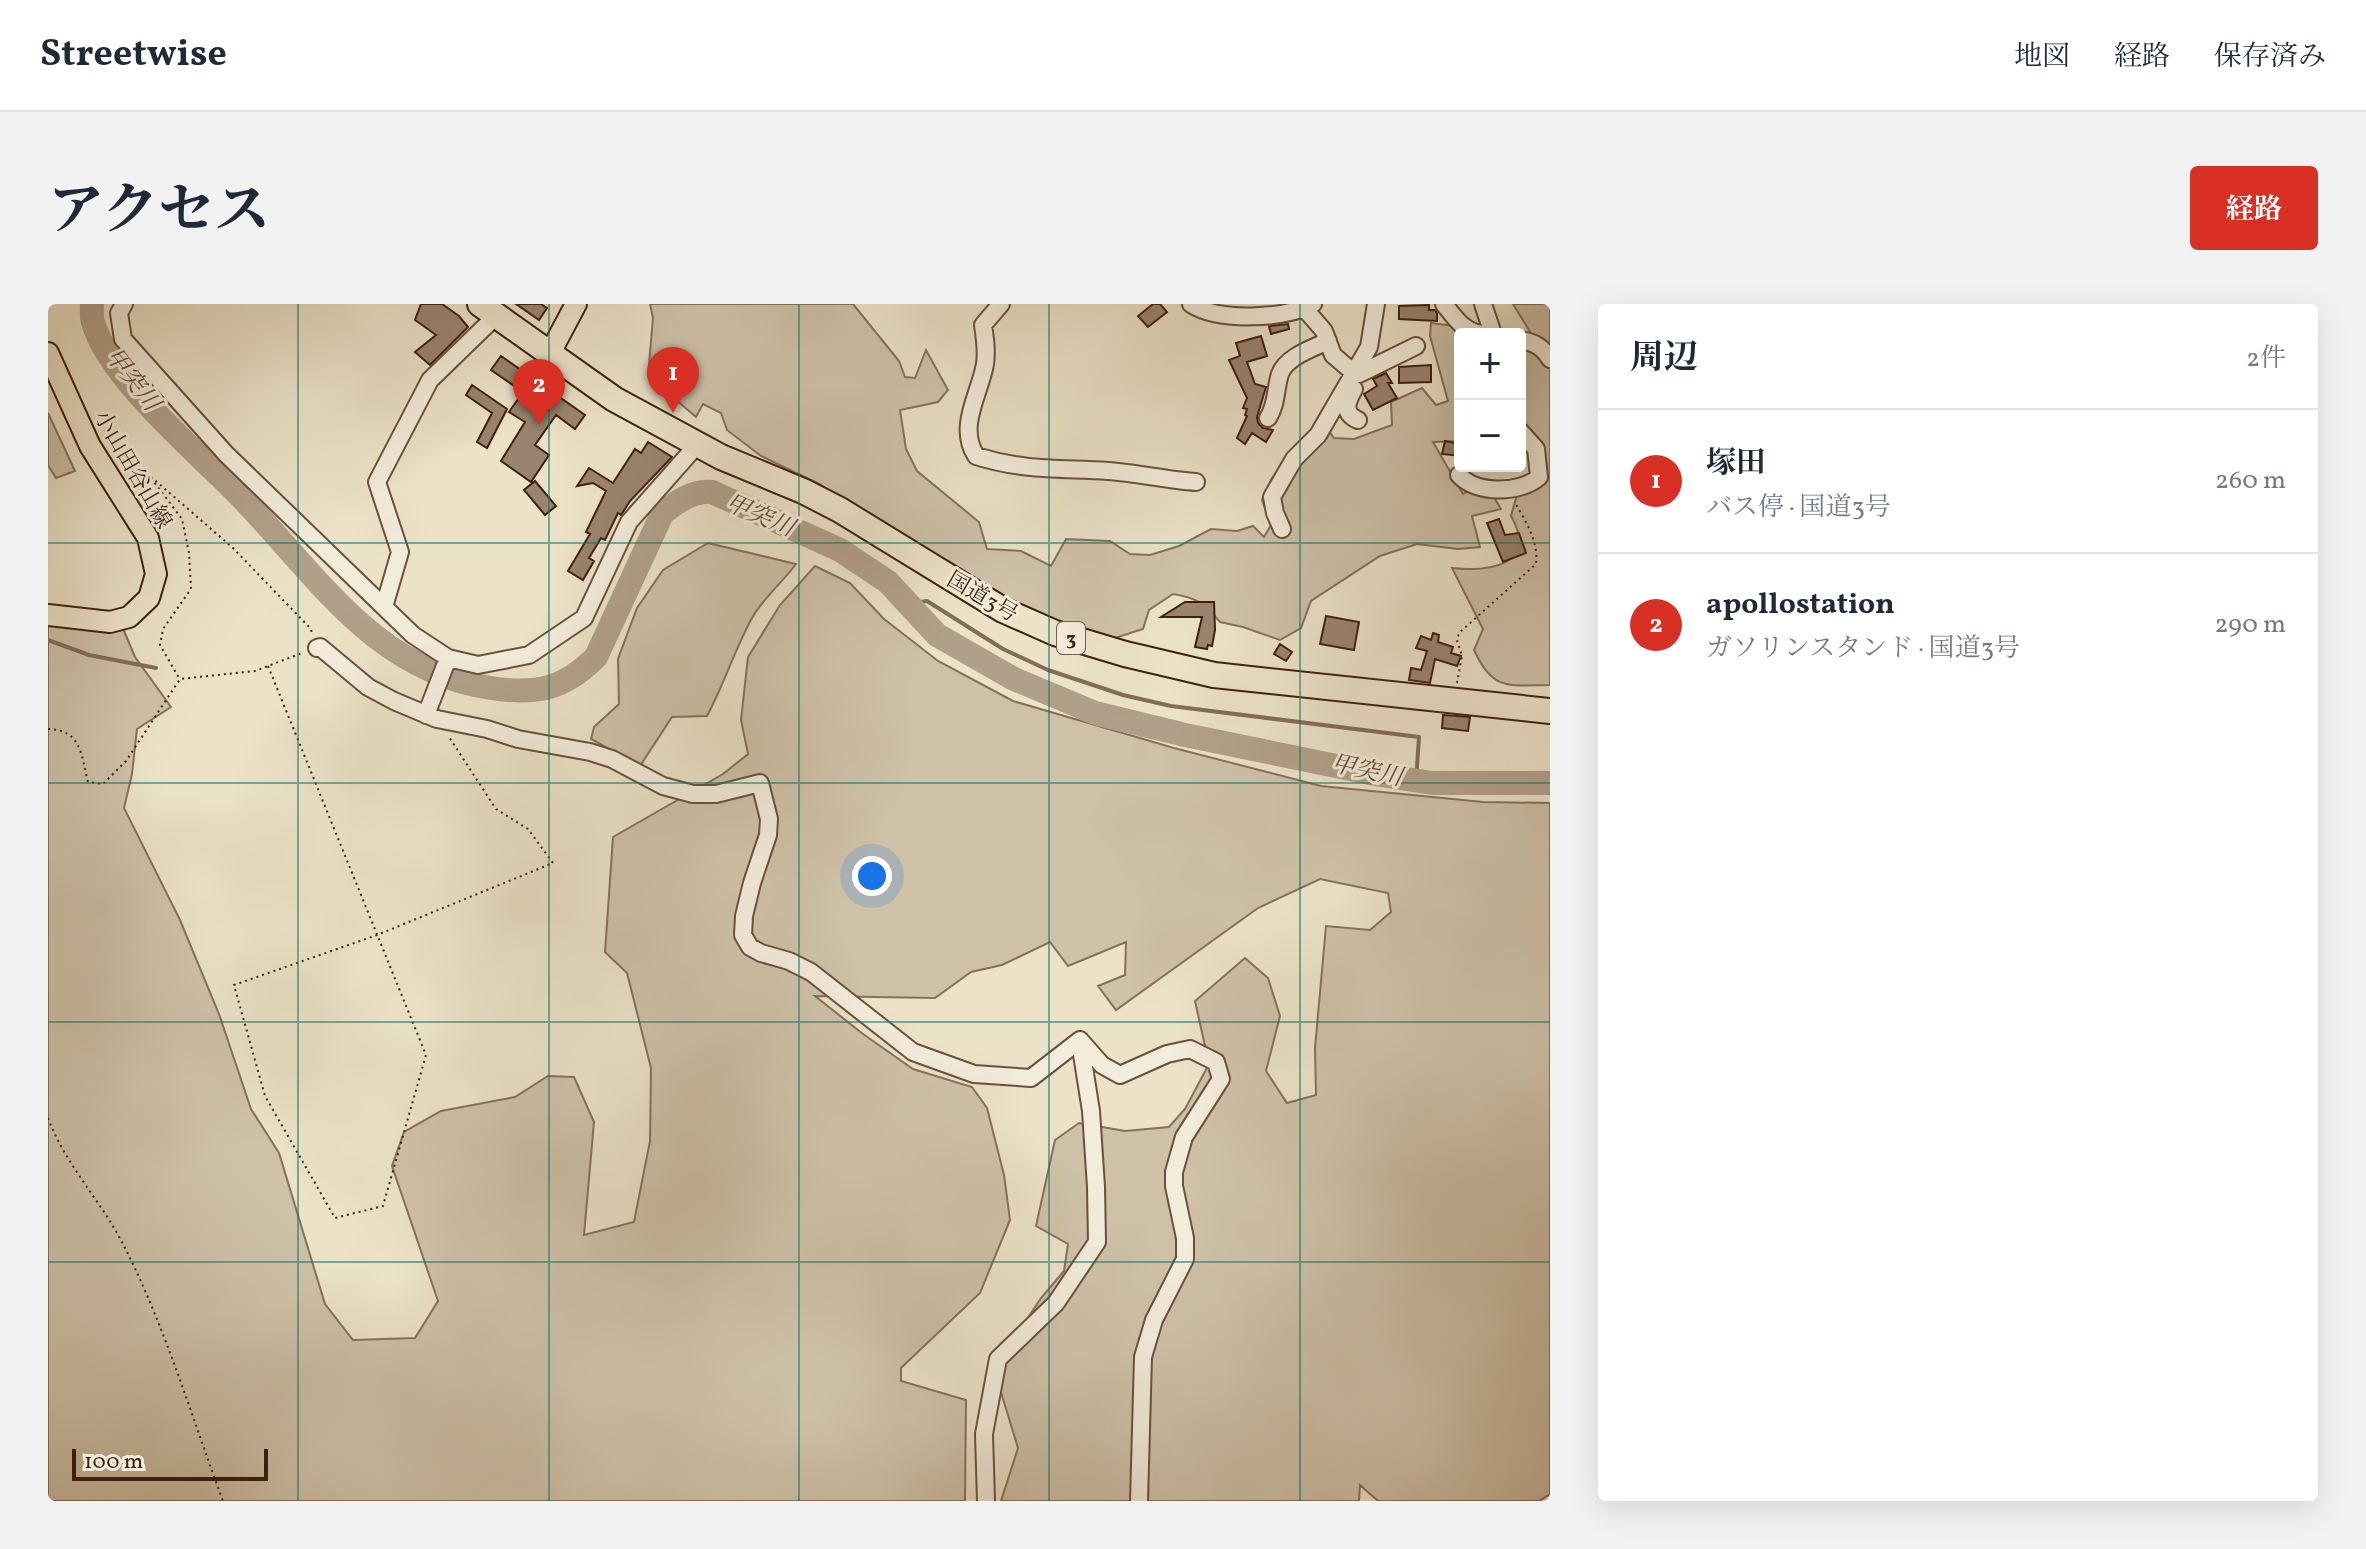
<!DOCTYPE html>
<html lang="ja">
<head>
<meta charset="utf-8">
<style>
  :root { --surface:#fff; --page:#f2f2f3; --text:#1f2937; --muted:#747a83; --line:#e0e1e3; --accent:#d93025 }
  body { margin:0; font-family:Vollkorn,"Noto Serif JP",serif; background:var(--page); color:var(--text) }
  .controls { position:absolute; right:24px; top:24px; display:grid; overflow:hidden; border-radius:8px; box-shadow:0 8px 32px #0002 }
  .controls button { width:72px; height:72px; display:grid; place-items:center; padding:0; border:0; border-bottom:2px solid var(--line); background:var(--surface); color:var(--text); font:40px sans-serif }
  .scale { position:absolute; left:24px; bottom:20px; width:196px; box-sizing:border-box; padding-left:8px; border:4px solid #401f0e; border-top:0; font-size:22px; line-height:28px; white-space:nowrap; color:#401f0e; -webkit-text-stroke:6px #f2ecdb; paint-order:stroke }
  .you { position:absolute; left:824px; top:572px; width:28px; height:28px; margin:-20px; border:6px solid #fff; border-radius:50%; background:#1a73e8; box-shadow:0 0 0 12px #1a73e833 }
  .badge { display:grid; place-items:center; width:52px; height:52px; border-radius:50%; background:var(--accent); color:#fff; font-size:26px; font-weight:700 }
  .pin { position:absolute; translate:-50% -66px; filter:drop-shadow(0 2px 4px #0008) }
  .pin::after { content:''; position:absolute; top:42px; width:28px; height:24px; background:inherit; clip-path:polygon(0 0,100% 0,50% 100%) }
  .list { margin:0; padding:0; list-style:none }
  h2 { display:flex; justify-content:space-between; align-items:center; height:104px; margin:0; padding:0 32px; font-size:34px }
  h2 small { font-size:26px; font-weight:400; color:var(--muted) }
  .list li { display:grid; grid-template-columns:52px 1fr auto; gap:24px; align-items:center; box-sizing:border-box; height:144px; padding:0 32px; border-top:2px solid var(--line) }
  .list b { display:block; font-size:30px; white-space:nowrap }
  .list p { margin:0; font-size:26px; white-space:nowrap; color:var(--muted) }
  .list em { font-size:26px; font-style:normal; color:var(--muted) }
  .map { position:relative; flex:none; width:1502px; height:1197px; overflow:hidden; border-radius:8px }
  header { display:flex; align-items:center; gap:48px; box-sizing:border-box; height:112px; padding:0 40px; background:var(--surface); border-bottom:2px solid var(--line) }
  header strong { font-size:38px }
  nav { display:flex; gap:44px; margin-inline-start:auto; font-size:28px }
  .intro { display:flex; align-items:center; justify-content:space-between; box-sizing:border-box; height:192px; padding:0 48px }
  h1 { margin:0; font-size:56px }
  .button { padding:20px 36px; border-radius:8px; background:var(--accent); color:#fff; font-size:28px; font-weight:700 }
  main { display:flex; gap:48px; padding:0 48px }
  aside { flex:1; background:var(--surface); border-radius:8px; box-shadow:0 8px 32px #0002 }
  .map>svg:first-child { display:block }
</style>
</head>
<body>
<header>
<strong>Streetwise</strong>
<nav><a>地図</a><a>経路</a><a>保存済み</a></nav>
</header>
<div class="intro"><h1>アクセス</h1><a class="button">経路</a></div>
<main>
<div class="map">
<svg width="1502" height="1197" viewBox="0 0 1502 1197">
  <rect width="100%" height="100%" fill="#ebe2c8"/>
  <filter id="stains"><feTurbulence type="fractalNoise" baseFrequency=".0025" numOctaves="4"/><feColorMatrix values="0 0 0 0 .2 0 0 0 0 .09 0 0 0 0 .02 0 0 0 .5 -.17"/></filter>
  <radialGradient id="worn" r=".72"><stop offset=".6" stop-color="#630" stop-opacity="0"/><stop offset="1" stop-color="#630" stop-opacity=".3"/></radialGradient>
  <path fill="#cec1a8" stroke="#87705b" stroke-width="2" d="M602,0H805L851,57L857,73L867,74L878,46L900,86L890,98L852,106L858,145L869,167L931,218L939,245L973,247L1003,262L1018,235L1062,237L1082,250L1102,251L1131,242L1163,225L1189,227L1205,222L1216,233L1223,221L1214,196L1224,174L1274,117L1286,134L1306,135L1344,121L1343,98L1374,84L1388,101L1400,97L1382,32L1383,19L1456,28L1460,30H1412V137L1385,138L1415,190L1431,181L1440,183L1453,205L1424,212L1432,243L1410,245L1369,240L1332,252L1263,297L1253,324L1232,336L1195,323L1172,318C1156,299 1149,294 1125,290L1101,306L1095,325L1064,335L997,313L954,293L771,180L713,152L679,126L673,109L655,100L648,113L600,72L605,14Z
    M1465,0H1502V381C1461,381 1445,388 1426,346L1435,325L1404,264C1441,268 1491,261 1463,212L1469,191L1484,172L1486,147L1472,131V37L1484,31Z
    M0,109L27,167L8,174L0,161Z
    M660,239L748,260C734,279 716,293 704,314C687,345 676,380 659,412L624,413L592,462L543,435L546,423L571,400L570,355L589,304L615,266Z
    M767,262L802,279L836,315L890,357L965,397L1126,444L1273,482L1435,498L1502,499V1190L1491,1197H1330L1312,1181L1311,1197H953L970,1144L952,1085L960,1044L993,994L1016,967L1020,940L988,922L1007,836L1031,819L1077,827L1121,823L1137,805L1161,760L1147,697L1197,654L1220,674L1232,712L1218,767L1239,799L1268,791L1267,744L1278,622L1322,626L1343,608L1340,589L1272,575L1210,604L1068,706L1050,682L1077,671L1078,638L1020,662L1002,638L954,661L923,668L887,694L767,692L815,730L865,765L924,783L939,804L956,871L962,916L932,989L853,1064V1077L918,1096L917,1197H0V321L68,308L87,353L123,403L89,425L84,470L76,504L132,616L171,710L203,805L231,849L277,1000L305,1036L367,1034L390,997L344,862L356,828L393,807L467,793L500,772L526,773L546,818L536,931L586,918L602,837L603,764L579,669L557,648L565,533L675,470L700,450L693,416L700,353L732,301Z"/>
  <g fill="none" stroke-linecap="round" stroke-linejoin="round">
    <path stroke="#846c58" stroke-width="4" d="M859,300L879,297L955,345L1000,366L1075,391L1123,402L1371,433L1368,477
      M0,336L41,351L108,364"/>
    <path stroke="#b1a089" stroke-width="24" d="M44,0C44,6 43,13 45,18C60,73 149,148 189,189C267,268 324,366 443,384C489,391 516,385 548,353L614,210C628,198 645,186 664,188L792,246L840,278L889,331L966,375L1047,409L1137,431L1327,470L1384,479H1502"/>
  </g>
  <path fill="#99846f" stroke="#401f0e" stroke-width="2" d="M373,0H394L411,12L420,23L382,61L367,48L388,31L367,16Z
    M468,0H493L499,4L491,16Z
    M1105,0H1112L1119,8L1100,23L1090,12Z
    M1381,1V6H1387L1389,9V17L1351,15V2Z
    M1240,20L1241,25L1223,30L1221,22Z
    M1213,32L1219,52L1199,58L1207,80L1218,83L1209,113L1210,119L1215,124L1225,126L1218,138L1204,129L1197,140L1189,134L1199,112L1197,111L1199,105L1195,104L1199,94L1181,56L1192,52L1188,39Z
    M453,52L537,111L527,125L508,111L487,141L501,151L483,178L453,157L477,118L461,108L475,88L443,66Z
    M1383,61V78L1351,79V63Z
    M1338,69L1344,79H1340L1349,94L1325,106L1316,90L1329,82L1325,75Z
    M424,81L459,105L439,144L429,138L444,109L418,91Z
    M1397,137L1412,140V152L1394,150Z
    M600,138L624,153L582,197L573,211L570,209L557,236L553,234L541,254L546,257L535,276L520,267L542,230L538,228L558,187L545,179L529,182L541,164L565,179L587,145L593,149Z
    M487,177L508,202L497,211L476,186Z
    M1451,215L1457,231L1471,229L1478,249L1455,258L1439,219Z
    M1137,298H1166L1167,326L1164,342L1160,341L1159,345L1147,343L1154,313H1113Z
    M1278,312L1311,318L1306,346L1272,340Z
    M1385,329L1391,331L1390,338L1405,343L1403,349L1413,352L1409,362L1387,355L1382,379L1361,376L1363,364L1373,366L1379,347L1368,344L1373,332L1383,336Z
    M1232,340L1244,348L1238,357L1226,350Z
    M1395,411L1422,413L1420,427L1394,424Z"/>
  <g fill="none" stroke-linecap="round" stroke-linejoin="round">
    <defs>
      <path id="minor" d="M76,0L71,9L75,35L178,150L365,331L400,354L430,361L481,351L536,314L581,218L649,141
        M953,0L935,21C937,34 939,47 937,60C932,90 909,122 928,152C976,167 1011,164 1060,167C1089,169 1118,176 1148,178
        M1143,0C1171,18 1236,15 1265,0
        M1396,0C1407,14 1415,27 1433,30
        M1435,0L1445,30
        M1256,4L1276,27L1285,51L1306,69L1311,70L1368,42
        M1472,36C1486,38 1495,43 1502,55
        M1306,85C1299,98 1294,109 1310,116
        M1220,114C1229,100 1227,86 1232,70C1238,53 1265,44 1280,37
        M1411,171C1428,190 1472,190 1491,173L1488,145L1472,127
        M1234,225L1227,209L1224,193L1246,155L1270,131L1321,43L1328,0
        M336,303L352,248L329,178L382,76L449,11
        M269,344L272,343L320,383L346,397L389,415L439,425L470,435L542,448L564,455L615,482L645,490H668L712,479L721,515L720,531L704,579L696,612L695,631L702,643L713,649L741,657L763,668L865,748L926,770L983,774L1032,736
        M378,411L400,354
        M1032,736L1054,761L1072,771L1119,750L1142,745L1168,758L1173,775L1136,833L1126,868V882L1137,934V955L1106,1016L1095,1053L1091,1197
        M938,1197L936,1130L950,1055L1008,999L1049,938L1048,883L1043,807L1032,738"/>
      <path id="major" d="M0,49L42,142L100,234L108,270L101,294L81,313L62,318L0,311
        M502,49L528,0"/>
      <path id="highway" d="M432,0L566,95L673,153L755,187L792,206L955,306L1007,329L1077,350L1166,371L1502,407"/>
    </defs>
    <use href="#minor" stroke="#6b503c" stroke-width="20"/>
    <use href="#major" stroke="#401f0e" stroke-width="24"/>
    <use href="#highway" stroke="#401f0e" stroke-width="28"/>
    <path stroke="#401f0e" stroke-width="2" stroke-dasharray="2 4" stroke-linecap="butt" d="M52,122L102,172L185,244L263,325L264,330
      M103,174L134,215L141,249L143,285L115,325L112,341L131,374
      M220,362L378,751L335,902L287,914L217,792L186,681L329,631L505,559L480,525L448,505L401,433
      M1409,379L1414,352L1409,336L1411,329L1488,260C1491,239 1478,217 1467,199
      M0,425C34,426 33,451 40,478L55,480L78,457L132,375L207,367L254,349
      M0,814C17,860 53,897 75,940C117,1022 143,1111 175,1197"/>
    <use href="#minor" stroke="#f2ecdb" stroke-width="16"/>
    <use href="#major" stroke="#ebe2c8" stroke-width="20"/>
    <use href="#highway" stroke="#ebe2c8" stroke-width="24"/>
  </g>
  <path fill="none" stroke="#0f766e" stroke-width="2" stroke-opacity="0.55" d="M250,0V1197M501,0V1197M751,0V1197M1001,0V1197M1252,0V1197M0,239H1502M0,479H1502M0,718H1502M0,958H1502"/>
  <g text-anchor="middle" stroke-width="6" stroke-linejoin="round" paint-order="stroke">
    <rect fill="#f2ecdb" stroke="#755c4c" stroke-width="2" x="1009" y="318" width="28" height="32" rx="6"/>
    <g font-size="20" font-weight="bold" fill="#401f0e">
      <text x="1023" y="341">3</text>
    </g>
    <g font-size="22" fill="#401f0e" stroke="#f2ecdb">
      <text transform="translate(86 165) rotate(60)" y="8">小山田谷山線</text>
      <text transform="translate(935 292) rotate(30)" y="8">国道3号</text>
    </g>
    <g font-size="24" font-style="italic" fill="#684c39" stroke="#f2ecdb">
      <text transform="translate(85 75) rotate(52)" y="8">甲突川</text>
      <text transform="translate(712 211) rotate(23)" y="8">甲突川</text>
      <text transform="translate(1319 466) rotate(12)" y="8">甲突川</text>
    </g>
  </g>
  <rect width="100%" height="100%" filter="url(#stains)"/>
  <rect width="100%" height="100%" fill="url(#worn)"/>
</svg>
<div class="controls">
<button>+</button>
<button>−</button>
</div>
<div class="scale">100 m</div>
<div class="you"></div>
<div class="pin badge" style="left:625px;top:109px">1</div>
<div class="pin badge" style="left:491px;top:121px">2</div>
</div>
<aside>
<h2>周辺<small>2件</small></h2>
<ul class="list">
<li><span class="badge">1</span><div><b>塚田</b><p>バス停 · 国道3号</p></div><em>260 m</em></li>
<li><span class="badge">2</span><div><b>apollostation</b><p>ガソリンスタンド · 国道3号</p></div><em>290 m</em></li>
</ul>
</aside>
</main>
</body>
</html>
